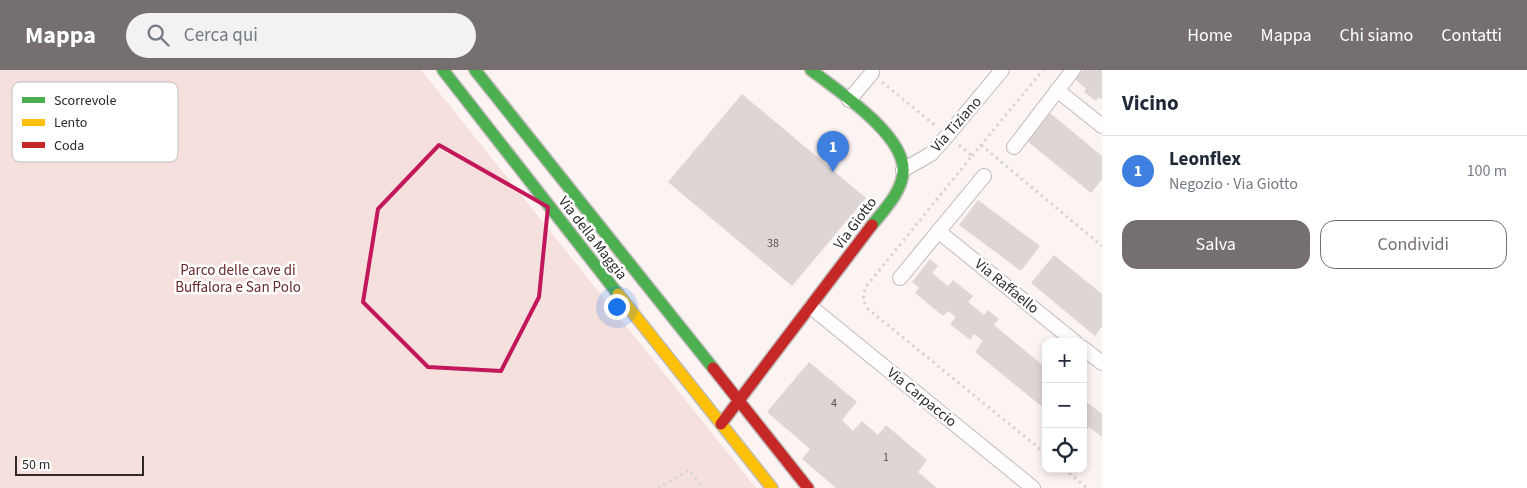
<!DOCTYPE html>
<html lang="it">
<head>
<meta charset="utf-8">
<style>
  :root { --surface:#fff; --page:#f2f2f3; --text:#1f2937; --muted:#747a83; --line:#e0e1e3; --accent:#766f6f }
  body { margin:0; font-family:"Source Sans 3",sans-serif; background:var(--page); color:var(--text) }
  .controls { position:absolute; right:15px; bottom:15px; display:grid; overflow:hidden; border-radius:10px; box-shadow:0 2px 8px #0003 }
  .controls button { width:45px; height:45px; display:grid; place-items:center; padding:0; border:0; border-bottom:1px solid var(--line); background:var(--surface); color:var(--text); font:25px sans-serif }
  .scale { position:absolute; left:15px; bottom:12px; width:129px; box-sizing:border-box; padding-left:5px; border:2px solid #2e2828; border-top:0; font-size:14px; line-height:18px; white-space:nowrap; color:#2e2828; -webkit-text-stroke:4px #fff; paint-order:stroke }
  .you { position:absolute; left:616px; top:236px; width:18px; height:18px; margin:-12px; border:4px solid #fff; border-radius:50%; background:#1a73e8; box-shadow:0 0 0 8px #1a73e833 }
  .badge { display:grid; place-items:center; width:32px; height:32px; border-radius:50%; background:var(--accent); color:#fff; font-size:16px; font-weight:700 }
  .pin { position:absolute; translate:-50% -41px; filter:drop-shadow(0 1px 2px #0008) }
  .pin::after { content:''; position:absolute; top:26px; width:18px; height:15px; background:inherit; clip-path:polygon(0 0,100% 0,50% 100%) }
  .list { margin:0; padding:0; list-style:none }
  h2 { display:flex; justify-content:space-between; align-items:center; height:65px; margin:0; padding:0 20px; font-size:21px }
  h2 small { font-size:16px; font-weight:400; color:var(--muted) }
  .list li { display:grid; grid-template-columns:32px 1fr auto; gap:15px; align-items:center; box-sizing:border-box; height:70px; padding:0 20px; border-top:1px solid var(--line) }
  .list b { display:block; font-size:19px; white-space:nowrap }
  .list p { margin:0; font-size:16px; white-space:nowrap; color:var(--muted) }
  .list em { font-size:16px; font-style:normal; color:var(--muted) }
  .actions { display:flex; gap:10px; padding:15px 20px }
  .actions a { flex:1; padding:11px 0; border:1px solid var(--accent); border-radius:15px; text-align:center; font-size:18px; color:var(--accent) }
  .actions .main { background:var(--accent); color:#fff }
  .icon { flex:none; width:28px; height:28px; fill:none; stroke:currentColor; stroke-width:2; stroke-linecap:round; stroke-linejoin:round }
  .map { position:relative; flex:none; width:1102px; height:418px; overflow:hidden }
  header { display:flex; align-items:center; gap:30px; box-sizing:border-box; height:70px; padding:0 25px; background:var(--accent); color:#fff }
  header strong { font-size:24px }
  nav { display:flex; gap:28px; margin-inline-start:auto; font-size:18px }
  .search { width:350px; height:45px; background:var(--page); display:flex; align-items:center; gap:12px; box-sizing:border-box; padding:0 18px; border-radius:28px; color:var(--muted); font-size:19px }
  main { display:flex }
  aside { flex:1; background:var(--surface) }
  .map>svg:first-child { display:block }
</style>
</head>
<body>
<header>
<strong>Mappa</strong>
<div class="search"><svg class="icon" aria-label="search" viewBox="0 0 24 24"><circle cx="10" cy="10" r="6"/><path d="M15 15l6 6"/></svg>Cerca qui</div>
<nav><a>Home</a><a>Mappa</a><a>Chi siamo</a><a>Contatti</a></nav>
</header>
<main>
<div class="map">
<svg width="1102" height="418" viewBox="0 0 1102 418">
  <rect width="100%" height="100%" fill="#fcf4f2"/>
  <path fill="#f6e0de" d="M0,0H421L756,418H0Z"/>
  <path fill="#ddd6d5" d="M1083,0H1102V30L1099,27L1096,31L1084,22L1086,19L1075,9Z
    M742,24L866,128L792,216L668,112Z
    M1050,43L1102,86V109L1091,123L1027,71Z
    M978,130L1040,176L1021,201L959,155Z
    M1054,185L1102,224V256L1095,266L1031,213Z
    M930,189L938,196L932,203L948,216L953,210L973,226L968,232L984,245L988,240L999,249L994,255L1046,298V340L975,282L983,271L974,264L970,270L950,254L956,247L948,241L943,246L915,223L919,218L912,212Z
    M809,292L857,332L842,350L853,361L862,351L878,365L886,355L927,390L918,402L937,418H836L802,389L810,379L767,342Z
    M1083,329L1102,344V367L1089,357L1083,364Z"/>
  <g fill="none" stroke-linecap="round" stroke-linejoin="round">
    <defs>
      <path id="street" d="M1057,20L1102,56
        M849,30L872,3
        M1014,77L1073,0
        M903,100L931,84L947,66L1002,0
        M938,161L1075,272
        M900,208L984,106
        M811,237L1033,418
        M1083,278L1102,293"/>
      <path id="fast" d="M443,0L618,224
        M475,0L713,298
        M811,0C837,20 907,66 903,103C901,123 884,140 872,155"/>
      <path id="slow" d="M618,224L772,418"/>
      <path id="jam" d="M713,298L808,418
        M721,354L872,155"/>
    </defs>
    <use href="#street" stroke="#c0bab9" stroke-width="16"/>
    <use href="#fast" stroke="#c0bab9" stroke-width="14"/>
    <use href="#slow" stroke="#c0bab9" stroke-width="14"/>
    <use href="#jam" stroke="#c0bab9" stroke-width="14"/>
    <path stroke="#d7d5d4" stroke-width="3" stroke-dasharray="2.5 4" stroke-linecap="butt" d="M882,12L937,57
      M959,75L972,86L865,218L863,230L868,239L1046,384
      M981,75L1102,176
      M972,86L1043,0
      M1064,399L1087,418
      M658,418L689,400L703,418"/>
    <use href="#street" stroke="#fffdfd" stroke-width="14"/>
    <use href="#fast" stroke="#4caf50" stroke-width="11"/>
    <use href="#slow" stroke="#ffc107" stroke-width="11"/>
    <use href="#jam" stroke="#c62828" stroke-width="11"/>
  </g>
  <path fill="none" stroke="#c2185b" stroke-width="4" stroke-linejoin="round" d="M439,75L548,137L539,227L501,301L428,297L363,232L378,139Z"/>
  <g text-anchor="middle" stroke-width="5" stroke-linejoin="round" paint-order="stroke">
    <g font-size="12" fill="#5a5453">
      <text x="773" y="177">38</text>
      <text x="834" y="337">4</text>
      <text x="886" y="391">1</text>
    </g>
    <g font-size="15" fill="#2e2828" stroke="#fff">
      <text transform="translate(956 54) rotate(-49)" y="5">Via Tiziano</text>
      <text transform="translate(855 153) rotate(-53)" y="5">Via Giotto</text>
      <text transform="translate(593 168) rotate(52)" y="5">Via della Maggia</text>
      <text transform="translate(1007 216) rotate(39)" y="5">Via Raffaello</text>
      <text transform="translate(922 327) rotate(39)" y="5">Via Carpaccio</text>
    </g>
    <g font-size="15" fill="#672a29" stroke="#fff">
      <text x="238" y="205">Parco delle cave di<tspan x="238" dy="17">Buffalora e San Polo</tspan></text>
    </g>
  </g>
  <rect x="12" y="12" width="166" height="80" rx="8" fill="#fff" stroke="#c0bebe" stroke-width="1"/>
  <rect x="22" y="27" width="23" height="6" fill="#4caf50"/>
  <rect x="22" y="49" width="23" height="7" fill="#ffc107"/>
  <rect x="22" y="72" width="23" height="6" fill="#c62828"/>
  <g font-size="14" fill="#2e2828">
    <text x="54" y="35">Scorrevole</text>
    <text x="54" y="57">Lento</text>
    <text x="54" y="80">Coda</text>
  </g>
</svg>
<div class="controls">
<button>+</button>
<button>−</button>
<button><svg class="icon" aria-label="locate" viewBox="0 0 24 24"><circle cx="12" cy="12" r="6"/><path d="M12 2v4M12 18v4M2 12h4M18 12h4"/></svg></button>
</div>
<div class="scale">50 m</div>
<div class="you"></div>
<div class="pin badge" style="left:833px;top:102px;background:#3f7fe0">1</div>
</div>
<aside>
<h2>Vicino<small></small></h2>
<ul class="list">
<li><span class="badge" style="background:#3f7fe0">1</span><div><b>Leonflex</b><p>Negozio · Via Giotto</p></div><em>100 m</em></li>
</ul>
<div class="actions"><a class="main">Salva</a><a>Condividi</a></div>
</aside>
</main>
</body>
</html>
